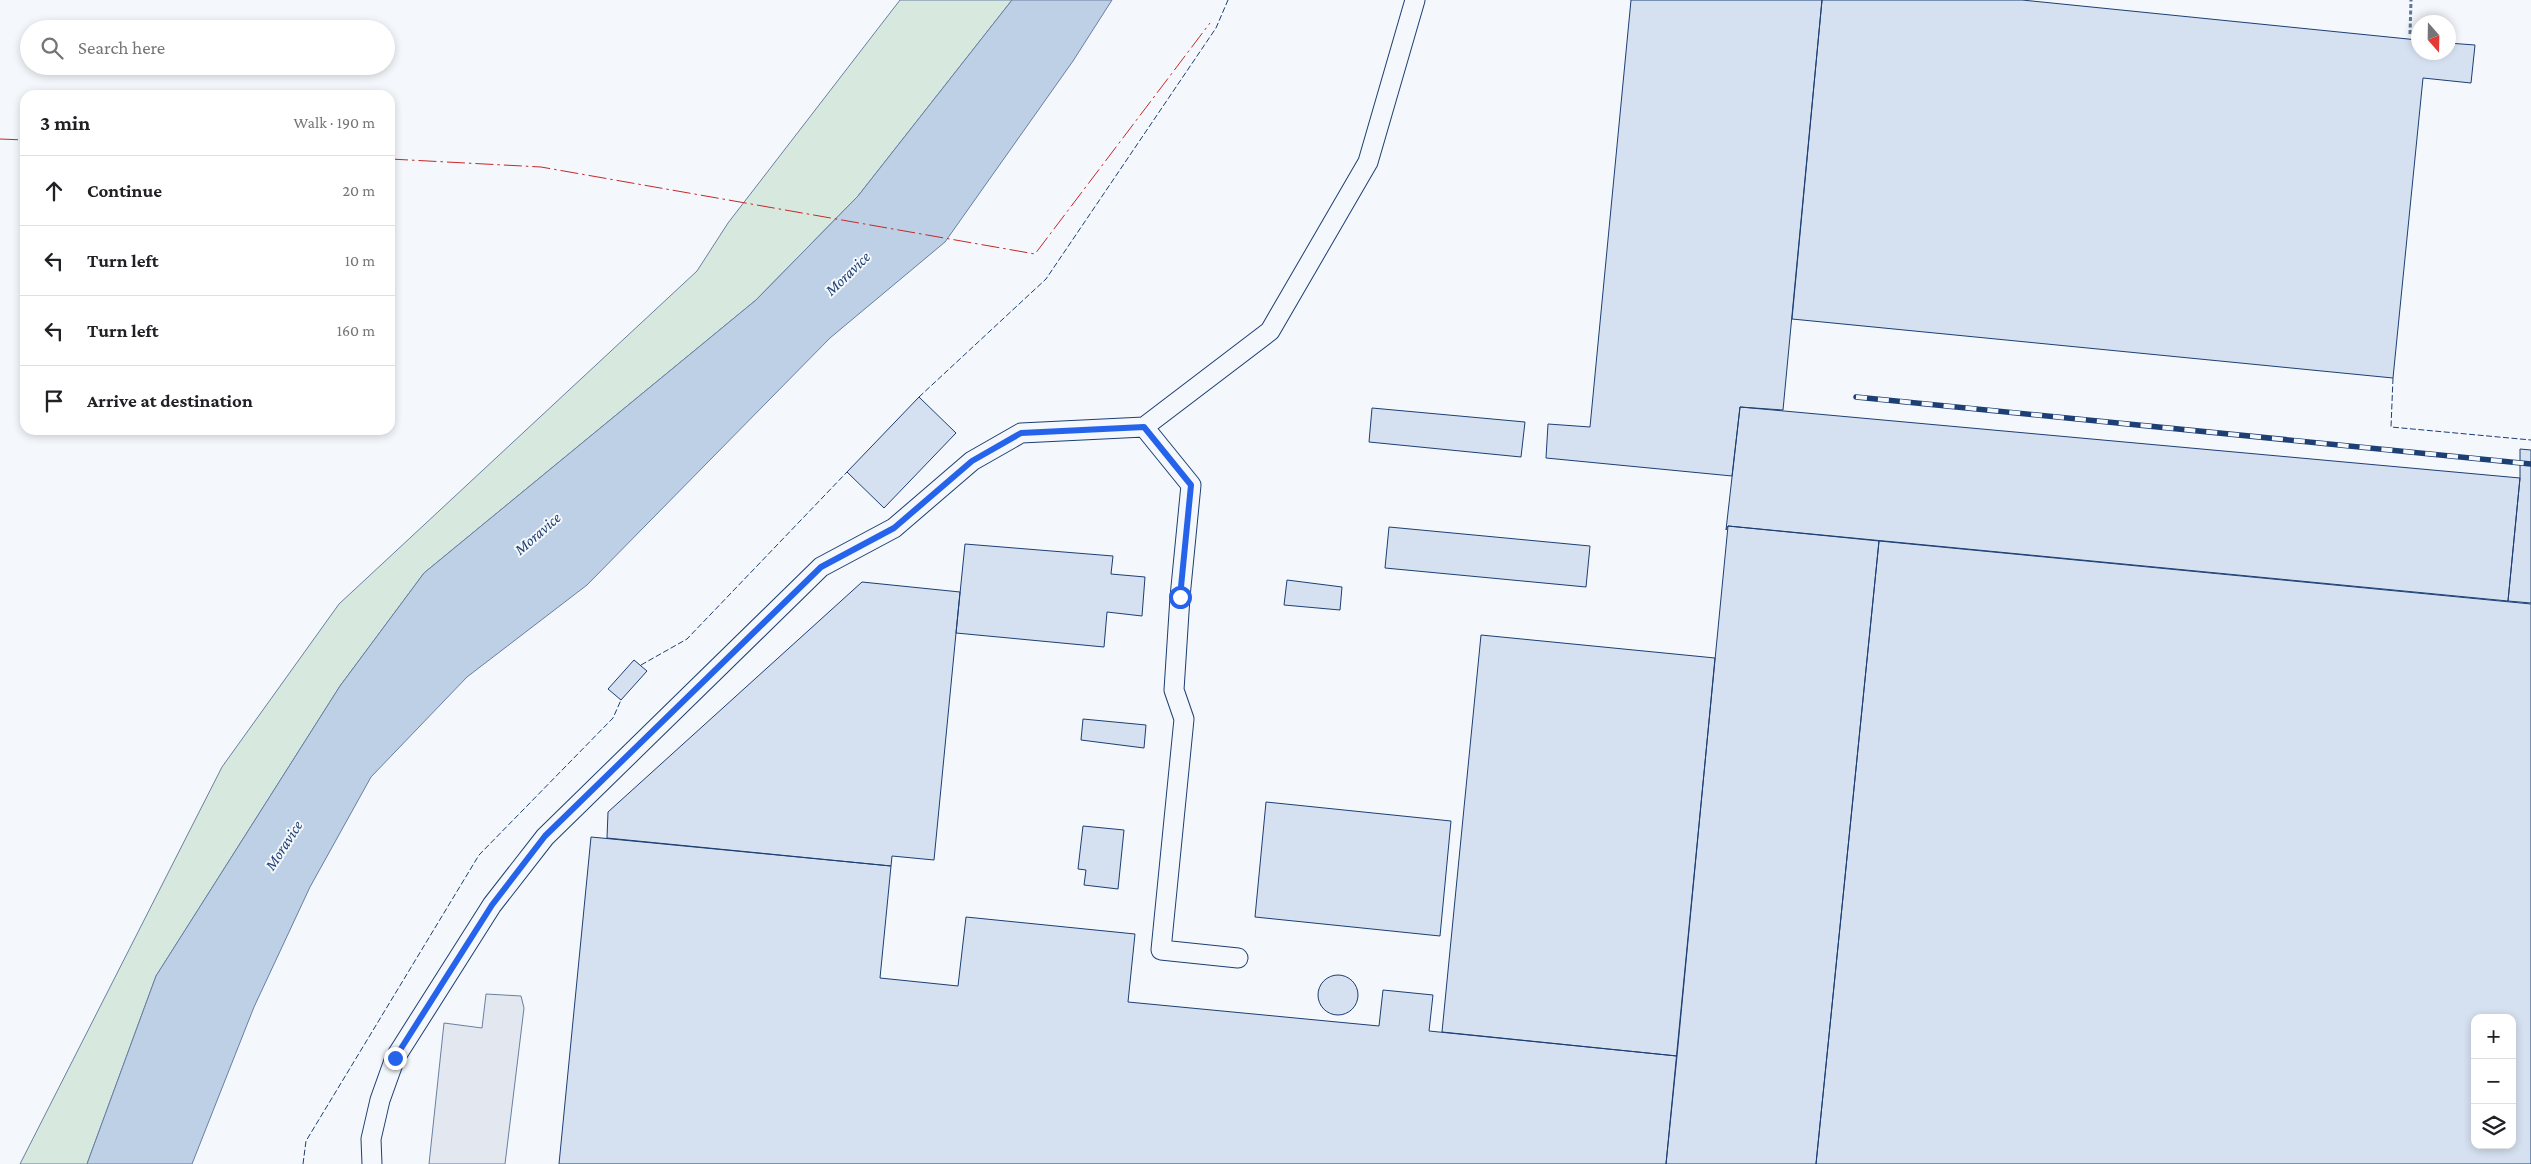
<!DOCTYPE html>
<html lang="en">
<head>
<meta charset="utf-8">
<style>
  :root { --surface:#fff; --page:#f6f6f6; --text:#202124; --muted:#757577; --line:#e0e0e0 }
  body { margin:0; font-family:"Crimson Pro",serif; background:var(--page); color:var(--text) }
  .controls { position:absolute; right:15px; bottom:15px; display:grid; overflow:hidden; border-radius:10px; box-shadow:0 2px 8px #0003 }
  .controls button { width:45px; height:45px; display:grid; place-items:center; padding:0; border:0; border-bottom:1px solid var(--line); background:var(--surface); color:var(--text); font:25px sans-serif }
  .compass { position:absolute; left:2411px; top:15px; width:45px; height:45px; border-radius:50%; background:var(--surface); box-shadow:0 2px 8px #0003; rotate:160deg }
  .stop { position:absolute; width:15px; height:15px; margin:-11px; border:4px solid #2563eb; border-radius:50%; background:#fff }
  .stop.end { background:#2563eb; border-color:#fff; box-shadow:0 1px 5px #0008 }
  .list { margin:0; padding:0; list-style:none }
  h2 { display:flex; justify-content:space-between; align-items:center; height:65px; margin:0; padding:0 20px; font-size:21px }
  h2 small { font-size:16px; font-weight:400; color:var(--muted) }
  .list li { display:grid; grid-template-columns:32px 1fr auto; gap:15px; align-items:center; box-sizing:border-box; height:70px; padding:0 20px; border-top:1px solid var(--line) }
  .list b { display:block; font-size:19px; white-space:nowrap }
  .list em { font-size:16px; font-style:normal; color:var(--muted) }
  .icon { flex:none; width:28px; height:28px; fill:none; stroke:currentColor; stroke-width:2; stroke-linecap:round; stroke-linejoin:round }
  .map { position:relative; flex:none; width:2531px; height:1164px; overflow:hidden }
  .search { position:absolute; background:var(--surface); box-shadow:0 2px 8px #0003; left:20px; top:20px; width:375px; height:55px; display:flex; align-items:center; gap:12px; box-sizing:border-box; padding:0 18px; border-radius:28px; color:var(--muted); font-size:19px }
  .panel { position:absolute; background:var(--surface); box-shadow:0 2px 8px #0003; left:20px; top:90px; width:375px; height:345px; border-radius:15px }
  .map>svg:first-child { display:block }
</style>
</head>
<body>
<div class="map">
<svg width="2531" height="1164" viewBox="0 0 2531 1164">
  <rect width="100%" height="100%" fill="#f4f7fb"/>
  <path fill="#d7e8df" stroke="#687fa3" d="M900,0H1012L858,196L756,300L424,573L340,686L156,976L87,1164H20L222,767L339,604L697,271L728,223Z"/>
  <path fill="#e3e8f0" stroke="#687fa3" d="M486,994L521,996L524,1008L505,1164H429L444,1023L482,1028Z"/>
  <path fill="#bed0e5" stroke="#687fa3" d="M1012,0H1112L1073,61L945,242L830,338L587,585L467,677L371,777L310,887L254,1007L192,1164H87L156,976L340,686L424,573L756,300L858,196Z"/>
  <path fill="#d5e0f0" stroke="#1d3f73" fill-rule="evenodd" d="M1631,0H1822L1783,410L1740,407L1732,476L1546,458L1548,424L1590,427Z
    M1822,0H2022L2418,40V52H2448V43L2475,45L2471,83L2423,78L2393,378L1792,319Z
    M919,397L956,433L884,508L847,472Z
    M1740,407L2520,478L2508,601L1728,526L1726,530Z
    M1372,408L1525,422L1521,457L1369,442Z
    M2520,449L2531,450V603L2508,601L2520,478Z
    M1728,526L1879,541L1816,1164H1666Z
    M1389,527L1590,546L1586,587L1385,568Z
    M1879,541L2531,604V1164H1816ZM2475,1018H2512V1145H2475Z
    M965,544L1113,556L1111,574L1145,577L1142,616L1107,612L1104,647L956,633Z
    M1287,580L1342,587L1340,610L1284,605Z
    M862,582L960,592L934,860L892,856L891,866L607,838L608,812Z
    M1481,635L1715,658L1677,1056L1442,1032Z
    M634,660L647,671L621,700L608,689Z
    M1083,719L1146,725L1144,748L1081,740Z
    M1266,802L1451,821L1440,936L1255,917Z
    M1083,826L1124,830L1118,889L1084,885L1086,870L1078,869Z
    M591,837L891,866L880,978L958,986L966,917L1135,934L1128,1002L1379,1026L1383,990L1433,995L1429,1031L1677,1056L1666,1164H559Z
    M1318 995a20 20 0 1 1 40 0a20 20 0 1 1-40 0Z"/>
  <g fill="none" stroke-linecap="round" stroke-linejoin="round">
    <defs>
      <path id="service" d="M1144,427L1191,485L1180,597L1174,690L1184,719L1161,950L1238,958
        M372,1164L371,1139L380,1100L395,1058L492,905L545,837L821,567L894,528L972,461L1021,433L1144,427L1270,331L1368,162L1415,0"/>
    </defs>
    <use href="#service" stroke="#1d3f73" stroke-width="21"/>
    <path stroke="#5e769c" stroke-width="3" stroke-dasharray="4 2.5" stroke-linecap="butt" d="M2410,34L2411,0"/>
    <use href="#service" stroke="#f4f7fb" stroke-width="19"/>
    <defs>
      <path id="rail" d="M1856,397L2531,464"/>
    </defs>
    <use href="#rail" stroke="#1d3f73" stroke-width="5.5"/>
    <use href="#rail" stroke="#f4f7fb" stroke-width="4" stroke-dasharray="11" stroke-linecap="butt"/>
    <path stroke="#1d3f73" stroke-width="1" stroke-dasharray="6 2.5" stroke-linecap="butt" d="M2393,378L2391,427L2531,440
      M919,397L1046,279L1216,28L1228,0
      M641,665L687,639L847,472
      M303,1164L306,1141L479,855L613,718L621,700"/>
    <path stroke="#c62828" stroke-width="1" stroke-dasharray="18 4 2.5 4" stroke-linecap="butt" d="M0,139L25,140
      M390,159L541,167L1035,254L1210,23"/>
  </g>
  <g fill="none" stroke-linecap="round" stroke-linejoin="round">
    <path stroke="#2563eb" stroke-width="6" d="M395,1058L492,905L545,836L821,567L894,528L972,461L1021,433L1144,427L1191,485L1180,597"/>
  </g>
  <g text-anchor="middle" stroke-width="4" stroke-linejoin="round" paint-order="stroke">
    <g font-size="16" font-style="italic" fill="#1d3f73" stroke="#f4f7fb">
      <text transform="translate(847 273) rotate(-44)" y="6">Moravice</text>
      <text transform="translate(537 533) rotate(-41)" y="6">Moravice</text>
      <text transform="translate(283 845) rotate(-57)" y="6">Moravice</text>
    </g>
  </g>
</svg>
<div class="controls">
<button>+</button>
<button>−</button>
<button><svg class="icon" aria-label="layers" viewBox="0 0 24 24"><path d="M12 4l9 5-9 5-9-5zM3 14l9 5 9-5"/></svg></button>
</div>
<svg class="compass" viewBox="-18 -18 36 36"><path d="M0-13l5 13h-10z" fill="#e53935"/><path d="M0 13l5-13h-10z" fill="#757577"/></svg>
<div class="stop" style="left:1180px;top:597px"></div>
<div class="stop end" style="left:395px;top:1058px"></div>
<div class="search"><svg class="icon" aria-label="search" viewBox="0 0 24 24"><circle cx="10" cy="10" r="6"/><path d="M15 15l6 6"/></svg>Search here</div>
<section class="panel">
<h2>3 min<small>Walk · 190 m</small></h2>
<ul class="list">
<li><svg class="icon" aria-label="ahead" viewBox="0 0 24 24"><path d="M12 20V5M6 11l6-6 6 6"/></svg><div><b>Continue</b></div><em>20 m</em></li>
<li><svg class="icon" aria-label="left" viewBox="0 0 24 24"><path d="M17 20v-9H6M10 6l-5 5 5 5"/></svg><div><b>Turn left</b></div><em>10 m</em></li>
<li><svg class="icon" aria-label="left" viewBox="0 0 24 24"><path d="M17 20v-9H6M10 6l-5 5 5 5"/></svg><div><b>Turn left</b></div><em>160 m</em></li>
<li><svg class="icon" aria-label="arrive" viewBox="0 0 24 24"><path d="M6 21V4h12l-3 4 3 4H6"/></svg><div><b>Arrive at destination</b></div></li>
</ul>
</section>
</div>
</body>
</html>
